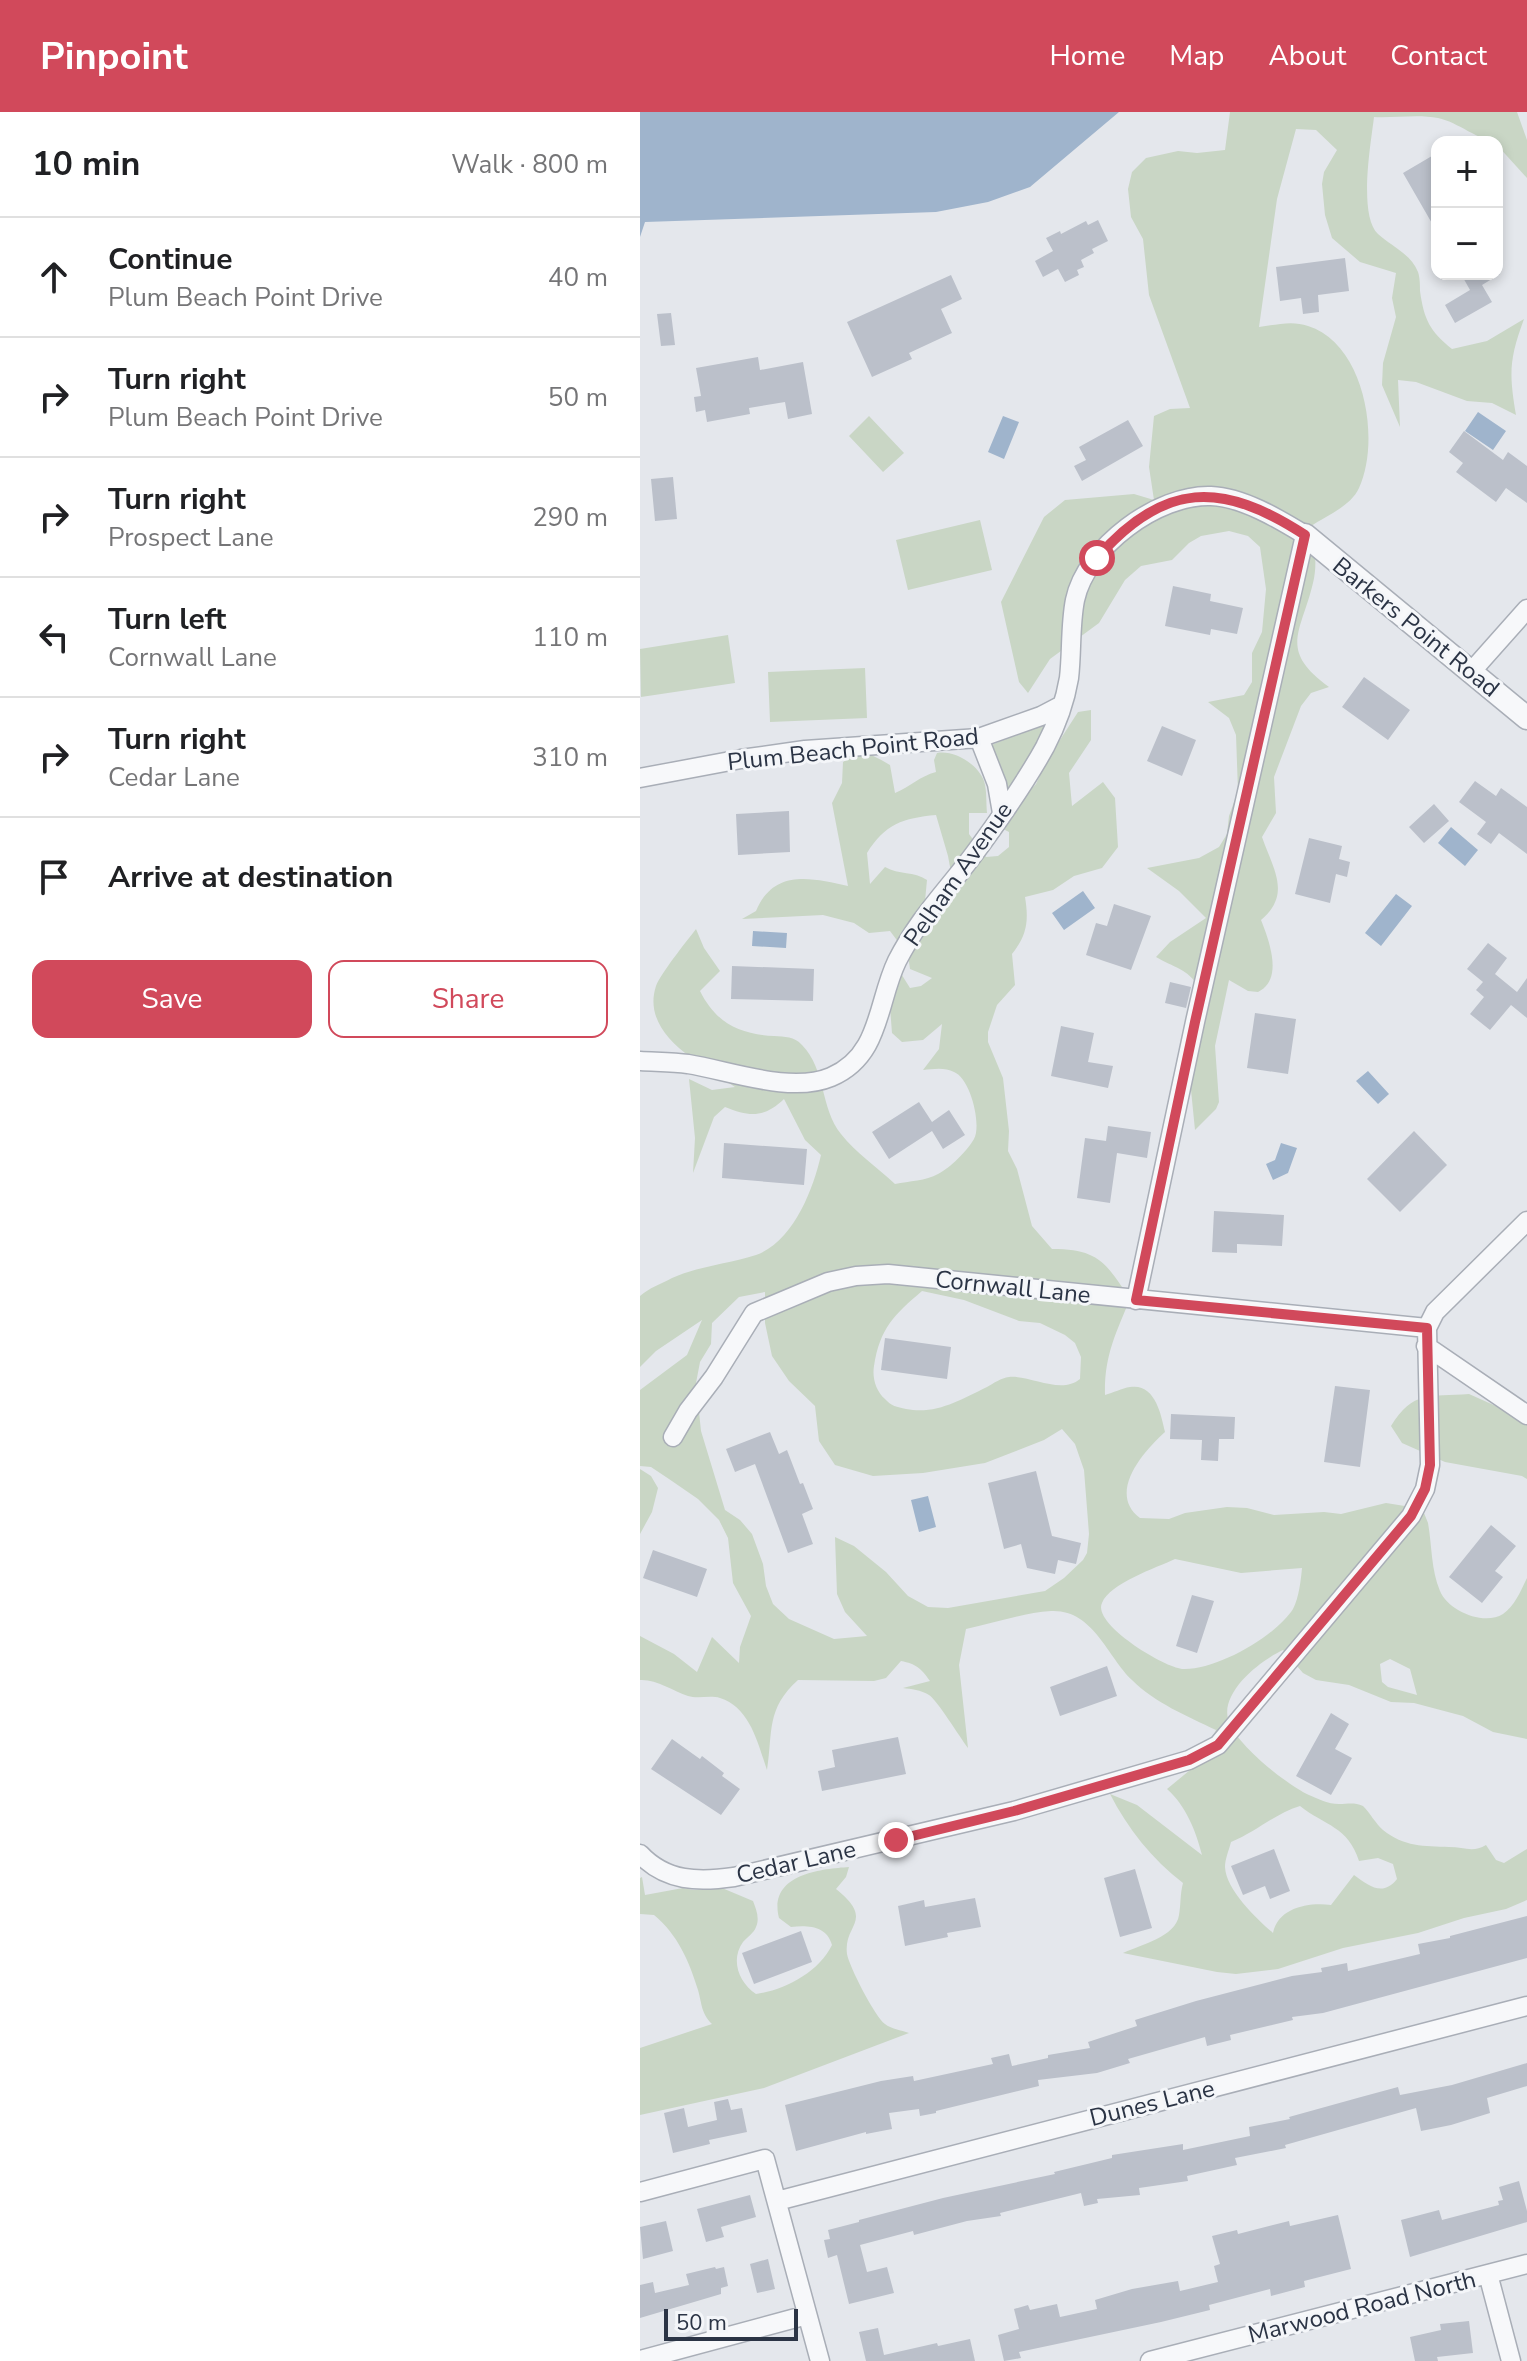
<!DOCTYPE html>
<html lang="en">
<head>
<meta charset="utf-8">
<style>
  :root { --surface:#fff; --page:#f6f6f6; --text:#202124; --muted:#757577; --line:#e0e0e0; --accent:#d1495b }
  body { margin:0; font-family:"Nunito Sans",sans-serif; background:var(--page); color:var(--text) }
  .controls { position:absolute; right:24px; top:24px; display:grid; overflow:hidden; border-radius:16px; box-shadow:0 4px 12px #0003 }
  .controls button { width:72px; height:72px; display:grid; place-items:center; padding:0; border:0; border-bottom:2px solid var(--line); background:var(--surface); color:var(--text); font:40px sans-serif }
  .scale { position:absolute; left:24px; bottom:20px; width:134px; box-sizing:border-box; padding-left:8px; border:4px solid #2b3445; border-top:0; font-size:22px; line-height:28px; white-space:nowrap; color:#2b3445; -webkit-text-stroke:6px #f4f6f9; paint-order:stroke }
  .stop { position:absolute; width:24px; height:24px; margin:-18px; border:6px solid #d1495b; border-radius:50%; background:#fff }
  .stop.end { background:#d1495b; border-color:#fff; box-shadow:0 2px 8px #0008 }
  .list { margin:0; padding:0; list-style:none }
  h2 { display:flex; justify-content:space-between; align-items:center; height:104px; margin:0; padding:0 32px; font-size:34px }
  h2 small { font-size:26px; font-weight:400; color:var(--muted) }
  .list li { display:grid; grid-template-columns:52px 1fr auto; gap:24px; align-items:center; box-sizing:border-box; height:120px; padding:0 32px; border-top:2px solid var(--line) }
  .list b { display:block; font-size:30px; white-space:nowrap }
  .list p { margin:0; font-size:26px; white-space:nowrap; color:var(--muted) }
  .list em { font-size:26px; font-style:normal; color:var(--muted) }
  .actions { display:flex; gap:16px; padding:24px 32px }
  .actions a { flex:1; padding:18px 0; border:2px solid var(--accent); border-radius:16px; text-align:center; font-size:28px; color:var(--accent) }
  .actions .main { background:var(--accent); color:#fff }
  .icon { flex:none; width:44px; height:44px; fill:none; stroke:currentColor; stroke-width:2; stroke-linecap:round; stroke-linejoin:round }
  .map { position:relative; flex:none; width:887px; height:2249px; overflow:hidden }
  header { display:flex; align-items:center; gap:48px; box-sizing:border-box; height:112px; padding:0 40px; background:var(--accent); color:#fff }
  header strong { font-size:38px }
  nav { display:flex; gap:44px; margin-inline-start:auto; font-size:28px }
  main { display:flex }
  aside { flex:1; background:var(--surface) }
  .map>svg:first-child { display:block }
</style>
</head>
<body>
<header>
<strong>Pinpoint</strong>
<nav><a>Home</a><a>Map</a><a>About</a><a>Contact</a></nav>
</header>
<main>
<aside>
<h2>10 min<small>Walk · 800 m</small></h2>
<ul class="list">
<li><svg class="icon" aria-label="ahead" viewBox="0 0 24 24"><path d="M12 20V5M6 11l6-6 6 6"/></svg><div><b>Continue</b><p>Plum Beach Point Drive</p></div><em>40 m</em></li>
<li><svg class="icon" aria-label="right" viewBox="0 0 24 24"><path d="M7 20v-9h11M14 6l5 5-5 5"/></svg><div><b>Turn right</b><p>Plum Beach Point Drive</p></div><em>50 m</em></li>
<li><svg class="icon" aria-label="right" viewBox="0 0 24 24"><path d="M7 20v-9h11M14 6l5 5-5 5"/></svg><div><b>Turn right</b><p>Prospect Lane</p></div><em>290 m</em></li>
<li><svg class="icon" aria-label="left" viewBox="0 0 24 24"><path d="M17 20v-9H6M10 6l-5 5 5 5"/></svg><div><b>Turn left</b><p>Cornwall Lane</p></div><em>110 m</em></li>
<li><svg class="icon" aria-label="right" viewBox="0 0 24 24"><path d="M7 20v-9h11M14 6l5 5-5 5"/></svg><div><b>Turn right</b><p>Cedar Lane</p></div><em>310 m</em></li>
<li><svg class="icon" aria-label="arrive" viewBox="0 0 24 24"><path d="M6 21V4h12l-3 4 3 4H6"/></svg><div><b>Arrive at destination</b></div></li>
</ul>
<div class="actions"><a class="main">Save</a><a>Share</a></div>
</aside>
<div class="map">
<svg width="887" height="2249" viewBox="0 0 887 2249">
  <rect width="100%" height="100%" fill="#e4e7ec"/>
  <path fill="#c9d6c5" fill-rule="evenodd" d="M590,0H877L887,28V66L857,33V30C839,29 818,10 798,6C779,2 754,6 734,5C731,31 718,103 738,122C751,134 771,142 778,160C780,166 780,174 780,179C784,208 790,219 812,237L847,229L884,207C869,248 869,261 876,303L852,291L827,289L776,270L758,268L760,315L742,273L743,251L756,205L752,186L756,161L720,150L692,126L685,103L682,72L684,60L697,38L676,18L656,17L637,87L619,215C635,213 652,208 668,214C725,232 741,328 719,376C711,394 686,404 671,414C674,433 678,451 673,471C661,521 638,538 689,575L671,581L661,594L634,665L636,701L622,725C633,757 652,782 621,808C629,828 644,868 618,880L608,879L589,868L575,934L579,990L576,997L555,1018L550,968L559,875C548,857 533,855 516,845L530,830L566,806L539,779L507,756L559,746L579,735L587,722L589,704L598,679L596,623L589,606L568,590L604,583L612,570V541L622,520L626,477L620,435L608,424L589,419L561,424L549,431L532,448L501,454L485,468L459,511L410,547L388,581L379,570L361,490L404,405L425,388L494,382L514,388L509,355L514,304L530,297L550,296L509,183L503,127L491,105L488,77L492,60L506,46L538,39L557,41L585,38Z
    M229,304L264,341L243,360L209,324Z
    M340,408L352,458L268,478L256,428Z
    M88,523L95,571L1,585L0,537Z
    M225,556L227,606L130,610L128,560Z
    M451,598V628L429,661L432,694L463,670L475,686L478,735L462,756L434,764L413,778L385,785C389,809 387,823 372,842L375,873L357,893L348,920V930L363,966L369,1019L368,1039L377,1057L392,1114L412,1137C459,1137 466,1151 490,1187C476,1221 464,1244 465,1283C473,1281 482,1276 490,1275C515,1271 521,1302 525,1320C503,1340 467,1381 500,1406L529,1407L545,1401L587,1395L607,1396L634,1403L684,1400L701,1402L746,1391L771,1395L784,1401L788,1411C792,1433 791,1458 800,1479C808,1499 844,1514 863,1502C875,1494 881,1478 887,1466V1627L853,1620L823,1604L774,1591L751,1590L709,1573L676,1568L663,1561L643,1538C621,1548 581,1579 588,1607C594,1631 647,1673 669,1683C678,1687 688,1692 699,1692C708,1692 714,1690 723,1694C730,1701 736,1712 743,1718C764,1735 784,1734 809,1735C824,1735 833,1741 846,1733L856,1748L864,1751L887,1737V1788L866,1797L824,1806L778,1821L703,1836L638,1857L596,1862L577,1860L483,1841C500,1833 536,1825 539,1803C541,1792 540,1782 543,1771C512,1747 488,1717 470,1682L497,1693L562,1743C556,1719 546,1694 527,1677L561,1649L576,1618C547,1604 515,1591 492,1568C467,1544 453,1497 411,1499C383,1501 353,1511 326,1517L319,1553L328,1636C319,1624 297,1588 289,1583C281,1578 271,1577 263,1576L290,1569C281,1556 276,1552 261,1549L246,1566L234,1569L158,1568C126,1597 133,1619 127,1658C118,1632 110,1595 80,1586C70,1583 58,1587 48,1584C33,1579 16,1567 0,1568V1524L34,1542L57,1560L72,1525L99,1551L100,1535L111,1504L93,1471L88,1426L79,1408L58,1387L29,1367L11,1355L0,1354V1278L47,1243L62,1208L16,1239L0,1255V1184C9,1176 21,1172 32,1166C59,1154 88,1152 116,1143C153,1130 173,1078 181,1043L165,1028L144,987C124,1006 110,1005 85,995L74,1005L53,1061L55,1026L49,967L72,978L95,975C63,953 0,923 16,874C21,861 46,830 56,817L64,836L80,859L60,879C76,911 99,922 134,924C145,925 154,924 162,933C186,957 180,996 201,1022C216,1041 237,1055 255,1072C269,1069 286,1069 298,1062C310,1056 327,1039 334,1027C342,1012 330,966 314,960C305,955 293,957 283,958L299,937L302,912L283,928L262,930L252,921L250,895L260,860L270,876L281,874L292,866L270,857L268,843L250,819L229,821L214,811L183,803L102,807L116,799C134,756 172,766 208,774L192,691L202,671L203,650C225,637 229,641 250,653L255,681C270,675 280,664 296,660L294,648L297,641C314,638 338,652 344,669C347,678 346,691 347,701H329V722L346,745L358,744L369,735V720L361,716L368,700L396,672L407,648L438,600ZM296,703L308,744L315,782L304,790L285,789L287,768C274,759 259,763 245,755L230,772L227,741C245,712 263,706 296,703ZM282,1179L324,1188L379,1209L400,1211L425,1223L435,1231L441,1245L440,1267C421,1283 390,1263 369,1265C361,1266 354,1271 347,1275C320,1288 296,1303 266,1297C257,1295 251,1294 245,1287C236,1279 232,1266 234,1254C240,1216 254,1203 282,1179ZM125,1180V1211L132,1244L149,1269L175,1294L179,1329L195,1353L233,1364L283,1361L345,1351L404,1328L422,1317L435,1332L444,1358L449,1422L447,1441L443,1448L424,1466L405,1479L308,1496L288,1495L268,1484L246,1460L214,1434L195,1425L197,1482L205,1500L227,1524L194,1527L149,1507L133,1492L126,1474L123,1452L112,1422L100,1408L85,1398L61,1319L56,1271L60,1250L71,1232L72,1211L99,1185ZM535,1447L601,1461L662,1456C661,1467 659,1486 653,1497C635,1525 575,1559 542,1557C523,1555 452,1512 462,1491C470,1471 516,1456 535,1447ZM750,1547L770,1557L777,1583L748,1575L742,1570L740,1552ZM660,1694C685,1714 708,1714 719,1749L738,1746L753,1752L757,1767C743,1785 729,1774 714,1763L691,1793C668,1790 638,1796 633,1821C617,1807 586,1778 585,1755C585,1747 589,1738 591,1730C616,1720 634,1702 660,1694Z
    M408,605L395,644L365,682L349,634L383,620Z
    M829,1282L887,1308V1367L882,1364L805,1350L762,1331L751,1314C773,1278 790,1285 829,1282Z
    M0,1357L11,1364L18,1376L12,1400L0,1422Z
    M209,1755L206,1765L196,1777C236,1809 203,1812 207,1842C209,1854 235,1905 245,1912C251,1917 261,1918 269,1921L124,1976L0,2003V1936L72,1912C61,1901 62,1892 58,1878C49,1849 38,1823 14,1803L0,1802V1766L2,1765L5,1783L43,1776L53,1778L82,1776L113,1789C116,1797 120,1806 116,1815C114,1821 107,1825 103,1830C90,1848 99,1871 116,1882C145,1878 179,1860 192,1833C187,1814 168,1813 151,1815L139,1806C128,1763 179,1757 209,1755Z"/>
  <path fill="#9fb4cc" d="M0,0H479L390,75L348,90L296,100L5,110L0,125Z
    M838,300L866,319L853,338L825,319Z
    M363,304L379,310L364,347L348,340Z
    M811,715L838,738L825,754L798,731Z
    M443,779L455,796L424,818L412,801Z
    M756,782L772,794L741,834L725,821Z
    M113,819L147,821L146,836L112,834Z
    M728,959L749,982L738,992L716,969Z
    M641,1031L657,1036L648,1061L633,1068L626,1052L635,1048Z
    M288,1384L296,1415L279,1420L271,1388Z"/>
  <path fill="#bbc0ca" d="M797,41V120L763,61Z
    M458,108L468,129L452,137L454,141L441,148L444,155L437,158L439,163L425,170L418,157L403,165L395,149L413,139L406,126L420,119L421,122L446,109L448,113Z
    M705,146L709,179L678,183L679,200L663,202L661,186L640,189L636,155Z
    M821,162H860L842,173L852,190L815,211L805,193L830,178Z
    M311,163L322,187L301,197L312,221L269,241L272,247L232,265L207,210Z
    M31,201L35,233L21,234L17,202Z
    M118,245L120,258L163,250L172,302L148,307L145,290L109,296L110,302L67,310L65,298L56,300L54,285L61,284L56,256Z
    M488,308L503,334L442,369L434,354L446,348L439,335Z
    M824,319L863,348L868,340L887,354V391L866,376L856,390L816,360L823,351L809,340Z
    M33,365L37,407L15,409L11,367Z
    M533,474L571,482L570,489L603,496L597,522L571,517L570,523L525,514Z
    M724,565L770,598L748,628L702,595Z
    M522,614L556,628L542,664L507,649Z
    M835,669L856,684L861,676L887,695V742L859,721L851,732L837,722L846,710L819,690Z
    M794,692L809,709L784,731L769,715Z
    M149,699L150,740L98,743L96,702Z
    M669,726L702,734L699,747L710,750L707,765L696,762L690,791L655,782Z
    M474,792L511,804L491,858L446,843L456,811L467,814Z
    M848,831L867,846L855,862L877,880L887,866V906L871,893L850,918L830,902L844,885L836,878L843,870L827,857Z
    M92,854L174,857L173,889L91,887Z
    M530,870L551,875L546,896L525,891Z
    M615,901L656,907L648,962L607,956Z
    M421,914L454,921L448,950L473,954L468,976L411,964Z
    M279,990L292,1010L309,998L325,1023L303,1037L292,1019L249,1047L232,1020Z
    M468,1014L511,1020L507,1046L477,1041L470,1091L437,1086L445,1026L466,1029Z
    M774,1019L807,1053L760,1100L727,1067Z
    M84,1031L167,1037L164,1073L82,1066Z
    M574,1099L644,1103L642,1134L597,1132V1141L572,1140Z
    M245,1226L311,1235L307,1267L241,1258Z
    M695,1274L730,1278L720,1355L684,1350Z
    M531,1302L595,1305L594,1327H579L578,1349L561,1348L562,1328L530,1327Z
    M130,1320L139,1342L147,1338L160,1372L163,1371L173,1397L162,1402L173,1432L148,1441L115,1352L95,1360L86,1337Z
    M396,1359L412,1424L441,1431L436,1452L418,1448L415,1462L387,1456L381,1432L364,1437L348,1371Z
    M851,1413L876,1434L855,1459L863,1465L842,1491L809,1465Z
    M13,1438L67,1457L57,1485L3,1466Z
    M552,1483L574,1489L557,1541L536,1534Z
    M467,1554L477,1584L420,1604L410,1575Z
    M691,1601L709,1612L695,1637L712,1646L691,1683L656,1664Z
    M258,1625L266,1662L182,1679L178,1659L195,1655L192,1638Z
    M32,1627L60,1647L62,1644L84,1661L82,1664L100,1677L81,1703L11,1657Z
    M634,1737L650,1779L630,1787L625,1774L603,1783L591,1754Z
    M495,1757L512,1816L480,1825L464,1766Z
    M335,1786L341,1815L307,1821L308,1825L265,1834L258,1794L284,1788L285,1795Z
    M887,1804V1846L683,1901L652,1905L653,1908L590,1923L591,1928L567,1934L565,1925L488,1947L490,1951L457,1961L398,1968L399,1974L296,1999V2001L280,2004L279,1997L249,2001L252,2017L226,2022V2020L156,2039L145,1993L241,1969L273,1964L274,1969L353,1952L351,1946L369,1942L372,1954L408,1946V1943L450,1936L448,1930L497,1914L495,1908L556,1889L652,1864L682,1860L681,1856L707,1851L708,1859L780,1842L778,1832L810,1826V1824Z
    M161,1819L172,1850L114,1872L102,1841Z
    M887,1951V1974L847,1986L850,2001L811,2013L781,2019L776,1996L645,2033L646,2036L595,2046L597,2053L547,2064L548,2069L499,2076L500,2083L457,2087L458,2091L444,2094L441,2081L360,2101L361,2104L327,2109L274,2123L273,2119L220,2133L227,2160L247,2155L254,2181L209,2192L197,2143L188,2146L184,2128L190,2127L188,2118L219,2110V2108L303,2086L415,2062L414,2060L472,2046V2043L543,2032V2038L610,2024L609,2015L650,2007L649,2005L721,1985L758,1975L760,1983L812,1973Z
    M88,1987L91,1998L102,1996L107,2020L69,2028L70,2032L33,2041L24,2001L44,1996L48,2015L77,2008L74,1990Z
    M879,2069L887,2099V2110L770,2145L761,2108L799,2098L802,2108L859,2093L858,2089L863,2088L859,2075Z
    M110,2083L116,2105L81,2115L84,2125L66,2130L57,2097Z
    M698,2103L711,2157L664,2169L665,2175L631,2184L630,2177L569,2193L570,2198L521,2210L379,2240L381,2246L364,2249L358,2223L379,2217L374,2197L388,2193L390,2198L417,2192L420,2205L457,2197L455,2188L492,2177L538,2169L540,2179L578,2170L574,2154L580,2152L572,2124L597,2118L598,2122L649,2109L650,2114Z
    M26,2109L33,2139L3,2147L0,2115Z
    M128,2147L135,2177L117,2181L110,2152Z
    M75,2155L76,2157L84,2155L88,2174L81,2176V2182L0,2206V2173L13,2170L15,2181L49,2173L46,2162Z
    M829,2209L833,2241L797,2245L798,2249H775L770,2225L801,2218L800,2212Z
    M238,2216L244,2243L297,2231L298,2234L330,2227L335,2249H226L219,2220Z"/>
  <g fill="none" stroke-linecap="round" stroke-linejoin="round">
    <defs>
      <path id="minor" d="M831,560L887,497
        M339,626L357,672L362,701
        M0,666L101,647L165,638L339,626L401,604L422,593
        M0,949C16,950 33,950 48,952C91,959 151,982 191,965C241,944 237,890 257,849C279,806 303,783 331,746C357,711 384,673 405,635C416,614 425,590 429,566C432,541 430,513 435,488C446,435 518,382 571,384C602,385 639,407 665,423L555,910L496,1188
        M786,1234L887,1303
        M33,1325L48,1299L74,1265L114,1201L188,1170L216,1164L248,1162L787,1216
        M0,1742C26,1770 59,1770 94,1765L374,1699L549,1648L578,1633L771,1404L785,1377L790,1353L787,1216L795,1200L887,1109
        M0,2080L125,2047L180,2249
        M137,2089L887,1894
        M848,2162L871,2249
        M0,2248L167,2203
        M510,2249L887,2152"/>
      <path id="tertiary" d="M665,423L887,606"/>
    </defs>
    <use href="#minor" stroke="#a9aeb7" stroke-width="21"/>
    <use href="#tertiary" stroke="#a9aeb7" stroke-width="25"/>
    <use href="#minor" stroke="#f7f8fa" stroke-width="18"/>
    <use href="#tertiary" stroke="#f7f8fa" stroke-width="22"/>
  </g>
  <g fill="none" stroke-linecap="round" stroke-linejoin="round">
    <path stroke="#d1495b" stroke-width="10" d="M256,1728L374,1699L549,1648L578,1633L771,1404L785,1377L790,1353L787,1216L496,1188L555,910L665,423C582,369 524,369 457,446"/>
  </g>
  <g text-anchor="middle" stroke-width="6" stroke-linejoin="round" paint-order="stroke">
    <g font-size="24" fill="#2b3445" stroke="#f4f6f9">
      <text transform="translate(776 515) rotate(39)" y="8">Barkers Point Road</text>
      <text transform="translate(213 637) rotate(-6)" y="8">Plum Beach Point Road</text>
      <text transform="translate(318 762) rotate(-55)" y="8">Pelham Avenue</text>
      <text transform="translate(373 1175) rotate(6)" y="8">Cornwall Lane</text>
      <text transform="translate(156 1750) rotate(-13)" y="8">Cedar Lane</text>
      <text transform="translate(512 1991) rotate(-14)" y="8">Dunes Lane</text>
      <text transform="translate(722 2195) rotate(-14)" y="8">Marwood Road North</text>
    </g>
  </g>
</svg>
<div class="controls">
<button>+</button>
<button>−</button>
</div>
<div class="scale">50 m</div>
<div class="stop" style="left:457px;top:446px"></div>
<div class="stop end" style="left:256px;top:1728px"></div>
</div>
</main>
</body>
</html>
